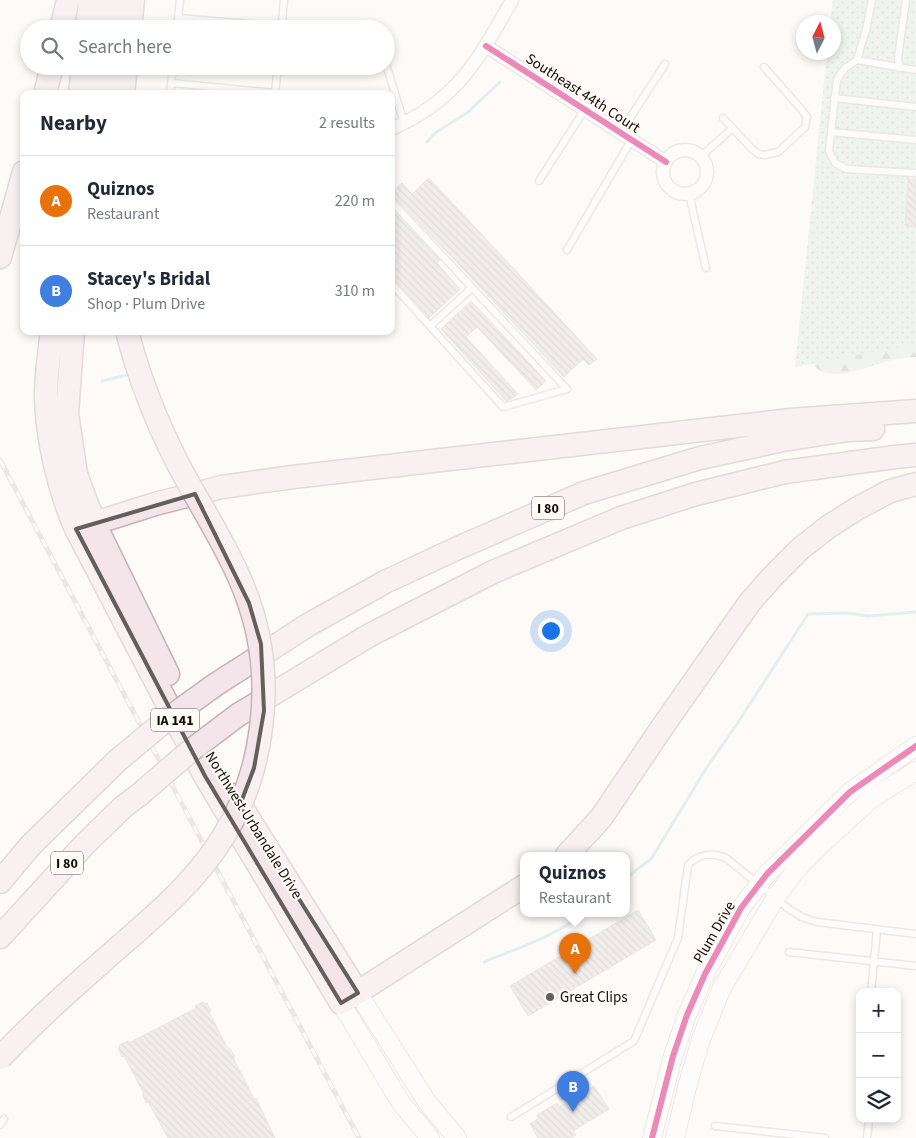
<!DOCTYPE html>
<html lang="en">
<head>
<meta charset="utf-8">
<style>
  :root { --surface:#fff; --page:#f6f6f7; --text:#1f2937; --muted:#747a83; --line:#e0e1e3; --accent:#111827 }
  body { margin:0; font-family:"Source Sans 3",sans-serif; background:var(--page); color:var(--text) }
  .controls { position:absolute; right:15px; bottom:15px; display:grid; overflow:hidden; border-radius:10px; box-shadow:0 2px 8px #0003 }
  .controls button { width:45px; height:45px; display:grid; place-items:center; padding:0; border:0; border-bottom:1px solid var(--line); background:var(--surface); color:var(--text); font:25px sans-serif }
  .compass { position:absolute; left:796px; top:15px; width:45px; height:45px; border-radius:50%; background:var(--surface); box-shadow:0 2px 8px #0003; rotate:6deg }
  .you { position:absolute; left:550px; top:630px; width:18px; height:18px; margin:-12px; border:4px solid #fff; border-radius:50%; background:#1a73e8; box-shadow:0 0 0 8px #1a73e833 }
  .badge { display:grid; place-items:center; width:32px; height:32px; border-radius:50%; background:var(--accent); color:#fff; font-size:16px; font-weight:700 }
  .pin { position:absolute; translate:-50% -41px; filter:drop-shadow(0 1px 2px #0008) }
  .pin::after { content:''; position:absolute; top:26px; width:18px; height:15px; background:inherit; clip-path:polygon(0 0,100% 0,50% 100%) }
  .popup { position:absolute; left:520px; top:852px; width:110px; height:65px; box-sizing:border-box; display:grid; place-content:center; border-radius:10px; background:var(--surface); filter:drop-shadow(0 1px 4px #0005); font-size:16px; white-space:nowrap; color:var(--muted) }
  .popup b { font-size:19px; color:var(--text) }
  .popup::after { content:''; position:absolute; left:50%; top:100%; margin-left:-10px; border:10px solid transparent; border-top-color:var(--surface) }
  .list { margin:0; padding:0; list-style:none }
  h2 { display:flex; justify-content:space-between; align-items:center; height:65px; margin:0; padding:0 20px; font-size:21px }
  h2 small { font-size:16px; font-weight:400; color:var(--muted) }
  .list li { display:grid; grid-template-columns:32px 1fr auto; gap:15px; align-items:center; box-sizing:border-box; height:90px; padding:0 20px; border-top:1px solid var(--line) }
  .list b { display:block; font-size:19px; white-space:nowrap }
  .list p { margin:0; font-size:16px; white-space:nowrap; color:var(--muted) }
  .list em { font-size:16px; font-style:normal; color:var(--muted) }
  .icon { flex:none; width:28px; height:28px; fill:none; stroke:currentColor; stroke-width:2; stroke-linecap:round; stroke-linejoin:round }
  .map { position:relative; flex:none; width:916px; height:1138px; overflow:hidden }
  .search { position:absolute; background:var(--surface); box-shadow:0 2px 8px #0003; left:20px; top:20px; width:375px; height:55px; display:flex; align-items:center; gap:12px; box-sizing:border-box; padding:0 18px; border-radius:28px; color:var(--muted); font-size:19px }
  .panel { position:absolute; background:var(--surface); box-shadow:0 2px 8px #0003; left:20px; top:90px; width:375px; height:245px; border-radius:10px }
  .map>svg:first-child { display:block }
</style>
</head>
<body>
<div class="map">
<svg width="916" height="1138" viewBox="0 0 916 1138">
  <defs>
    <pattern id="forest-firs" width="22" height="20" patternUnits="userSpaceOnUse" patternTransform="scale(1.25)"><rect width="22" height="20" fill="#ddeee2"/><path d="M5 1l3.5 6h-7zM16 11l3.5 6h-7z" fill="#bdcbc0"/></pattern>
    <pattern id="park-dots" width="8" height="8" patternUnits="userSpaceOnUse" patternTransform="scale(1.25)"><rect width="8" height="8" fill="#ddeee2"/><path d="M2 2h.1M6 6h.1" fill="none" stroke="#bdcbc0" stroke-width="1.8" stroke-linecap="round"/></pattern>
    <pattern id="building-back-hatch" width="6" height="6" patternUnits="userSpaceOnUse" patternTransform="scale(1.25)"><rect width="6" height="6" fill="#e2ddda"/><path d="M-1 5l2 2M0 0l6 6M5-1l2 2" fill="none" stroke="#c1bcba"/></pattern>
  </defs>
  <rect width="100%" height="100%" fill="#fdfaf7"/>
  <path fill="url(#forest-firs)" d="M916,338V357C909,357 900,358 892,360C874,364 828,386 814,365L816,359Z"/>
  <path fill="url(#park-dots)" d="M833,0H916V344L795,367L827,53L834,52V22H830Z"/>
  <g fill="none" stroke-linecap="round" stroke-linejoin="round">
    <path stroke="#bde5e5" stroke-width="3" d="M427,142L435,133L468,112L500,82
      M102,381L131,374
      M626,878L651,859L707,767L737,724L808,614L847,613L869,616L916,612
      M484,962C518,948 554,937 584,913"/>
  </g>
  <path fill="url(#building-back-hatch)" stroke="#d3cfcc" d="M429,178L501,255L597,359L589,365L583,359L564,377L448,253L395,198L391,196V193L402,183L412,194Z
    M908,179L916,180V227L905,226Z
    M391,209L440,260L437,263L460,289L429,318L395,280L391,278Z
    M471,301L546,381L536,390L477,327L466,337L518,394L511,399L506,401L441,329Z
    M638,910L656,940L528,1016L510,986Z
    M203,1002L204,1004L207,1003L211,1011L209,1012L228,1049L230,1048L235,1057L233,1058L255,1100L256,1098L275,1138H168L148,1102L146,1103L142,1094H144L124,1056L122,1057L118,1048L120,1047L119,1045L128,1041L129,1043L196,1008L195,1006Z
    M594,1086L609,1109L573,1131L576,1135L571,1138H538L530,1124L539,1118L537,1115L557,1103L559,1107Z"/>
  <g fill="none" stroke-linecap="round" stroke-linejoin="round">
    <defs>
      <path id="lane" d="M872,0L866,30L857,60L845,68L837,79L829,151L835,163L846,169L916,173
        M178,18L273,26L282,22L284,0
        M177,29L180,0
        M857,60L916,70
        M386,64L404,123
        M899,68L898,58L906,0
        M172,83L275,93L278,66
        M170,94L173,66
        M834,98L916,107
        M723,118L753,150L759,154L765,155L778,152L805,127L807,117L801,109L764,67
        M621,132L665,64
        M831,132L916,140
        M700,157L733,128
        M539,181L585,109
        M689,194L706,268
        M391,201L567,389L503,407L391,283
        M567,250L632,139
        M430,326L472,288
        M789,952L916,966
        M871,992L877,930
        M511,1117L634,1041L678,938L688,865C698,854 712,852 726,858L790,910L802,917L817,922L916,934
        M0,1125L4,1119
        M715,1126L825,1138
        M867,1138L869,1119"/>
      <path id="street" d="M486,46L666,162
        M391,129C457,101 479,59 512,0
        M663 172a22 22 0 1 1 44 0a22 22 0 1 1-44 0Z"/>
      <path id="secondary" d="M358,993L427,1102L457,1138
        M341,1003L401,1103L430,1138
        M652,1138L673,1056L687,1015L705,974L741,908L767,874L850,792L916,746
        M675,1138L687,1087L701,1039L722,988L776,897L797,869L826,840L871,799L916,771"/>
      <path id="highway" d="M61,29L68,0
        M87,29L90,0
        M109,29L112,0
        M130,29L133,0
        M45,94L52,66
        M80,94L83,66
        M101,94L104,66
        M123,94L126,66
        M0,257L24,172
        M52,331C49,353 46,375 46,397C47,440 59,490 76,529L205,776L341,1003L524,886
        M73,331L67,414L76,474L87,504L101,537L168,674
        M76,529L155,504L222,487L293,477L790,420L916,411
        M215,685L308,625L385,582L458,548L584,493L700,458L783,440L848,430L873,429
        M238,715L368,636L493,572L621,518L696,494L785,472L895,457L916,455
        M234,795L358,993
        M567,855L601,818L663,726L750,602L775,574L800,549L828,527L858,508L890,491L916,484
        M0,882L30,846L118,760
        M0,937L85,844L123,807L139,795"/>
    </defs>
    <use href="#lane" stroke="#d6d2ce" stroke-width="9"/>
    <use href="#street" stroke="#d6d2ce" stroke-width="15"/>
    <use href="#secondary" stroke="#d6d2ce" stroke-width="20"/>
    <use href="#highway" stroke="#c3b4b6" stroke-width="25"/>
    <use href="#lane" stroke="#fffefe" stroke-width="6"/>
    <use href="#street" stroke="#fffefe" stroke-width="12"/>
    <use href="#secondary" stroke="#fffefe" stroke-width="18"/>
    <use href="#highway" stroke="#f3e5e9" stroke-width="22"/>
    <defs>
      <path id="rail" d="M0,460L359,1138"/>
    </defs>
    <use href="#rail" stroke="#d2d1d0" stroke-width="5"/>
    <use href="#rail" stroke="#fffaf5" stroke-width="3" stroke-dasharray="9" stroke-linecap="butt"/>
    <defs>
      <path id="highway-bridge" d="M118,760L165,721L215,685
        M139,795L189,752L238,715
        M0,1058C38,1018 79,982 120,946C157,914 197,880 223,837C244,804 256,768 261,728C268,676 261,626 239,577C222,538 198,502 178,464C156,421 139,378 127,331"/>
    </defs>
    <use href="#highway-bridge" stroke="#c3b4b6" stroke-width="25" stroke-linecap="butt"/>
    <use href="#highway-bridge" stroke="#f3e5e9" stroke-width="22"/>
    <defs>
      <path id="cycleway" d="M486,46L666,162
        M652,1138L673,1056L687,1015L705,974L741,908L767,874L850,792L916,746"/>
    </defs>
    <use href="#cycleway" stroke="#fffaf5" stroke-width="9"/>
    <use href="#cycleway" stroke="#d6006c" stroke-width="6"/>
  </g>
  <path d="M0 0H916V1138H0ZM195,494L249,603L261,644L264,711L254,768L240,805L358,993L341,1003L205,776L76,529Z" fill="#fdfaf7" fill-opacity=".55" fill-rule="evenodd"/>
  <path fill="none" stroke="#635f5c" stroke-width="4" stroke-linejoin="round" d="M195,494L249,603L261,644L264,711L254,768L240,805L358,993L341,1003L205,776L76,529Z"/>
  <circle fill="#635f5c" stroke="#fffaf5" stroke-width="2" cx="550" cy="997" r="5"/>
  <g text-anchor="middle" stroke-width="4.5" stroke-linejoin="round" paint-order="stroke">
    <g fill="#fffaf5" stroke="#58534f" stroke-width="1">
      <rect x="532" y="496.5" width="32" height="23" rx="4"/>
      <rect x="151" y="708.5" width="48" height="23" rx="4"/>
      <rect x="51" y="851.5" width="32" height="23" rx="4"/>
    </g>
    <g font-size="14" font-weight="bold" fill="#100c08">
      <text x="548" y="513">I 80</text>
      <text x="175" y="725">IA 141</text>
      <text x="67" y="868">I 80</text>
    </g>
    <g font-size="15" fill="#100c08" stroke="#fffaf5">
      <text transform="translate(583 93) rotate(33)" y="5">Southeast 44th Court</text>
      <text transform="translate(254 825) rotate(58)" y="5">Northwest Urbandale Drive</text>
      <text transform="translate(714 932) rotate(-60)" y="5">Plum Drive</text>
    </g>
    <g font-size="15" fill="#100c08" stroke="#fffaf5" text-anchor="start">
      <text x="560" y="1002">Great Clips</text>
    </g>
  </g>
</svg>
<div class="controls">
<button>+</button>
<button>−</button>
<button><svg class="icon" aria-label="layers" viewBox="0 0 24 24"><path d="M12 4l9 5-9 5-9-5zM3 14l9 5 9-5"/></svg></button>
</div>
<svg class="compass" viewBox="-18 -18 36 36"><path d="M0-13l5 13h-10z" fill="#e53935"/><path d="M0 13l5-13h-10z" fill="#747a83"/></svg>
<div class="you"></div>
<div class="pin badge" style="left:575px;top:974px;background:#e8710a">A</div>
<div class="popup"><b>Quiznos</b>Restaurant</div>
<div class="pin badge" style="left:573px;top:1112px;background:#3f7fe0">B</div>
<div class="search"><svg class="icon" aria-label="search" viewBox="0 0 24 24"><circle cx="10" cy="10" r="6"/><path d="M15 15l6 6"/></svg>Search here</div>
<section class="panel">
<h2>Nearby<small>2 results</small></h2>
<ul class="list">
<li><span class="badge" style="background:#e8710a">A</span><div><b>Quiznos</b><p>Restaurant</p></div><em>220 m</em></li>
<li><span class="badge" style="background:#3f7fe0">B</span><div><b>Stacey's Bridal</b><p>Shop · Plum Drive</p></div><em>310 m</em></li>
</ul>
</section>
</div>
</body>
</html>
